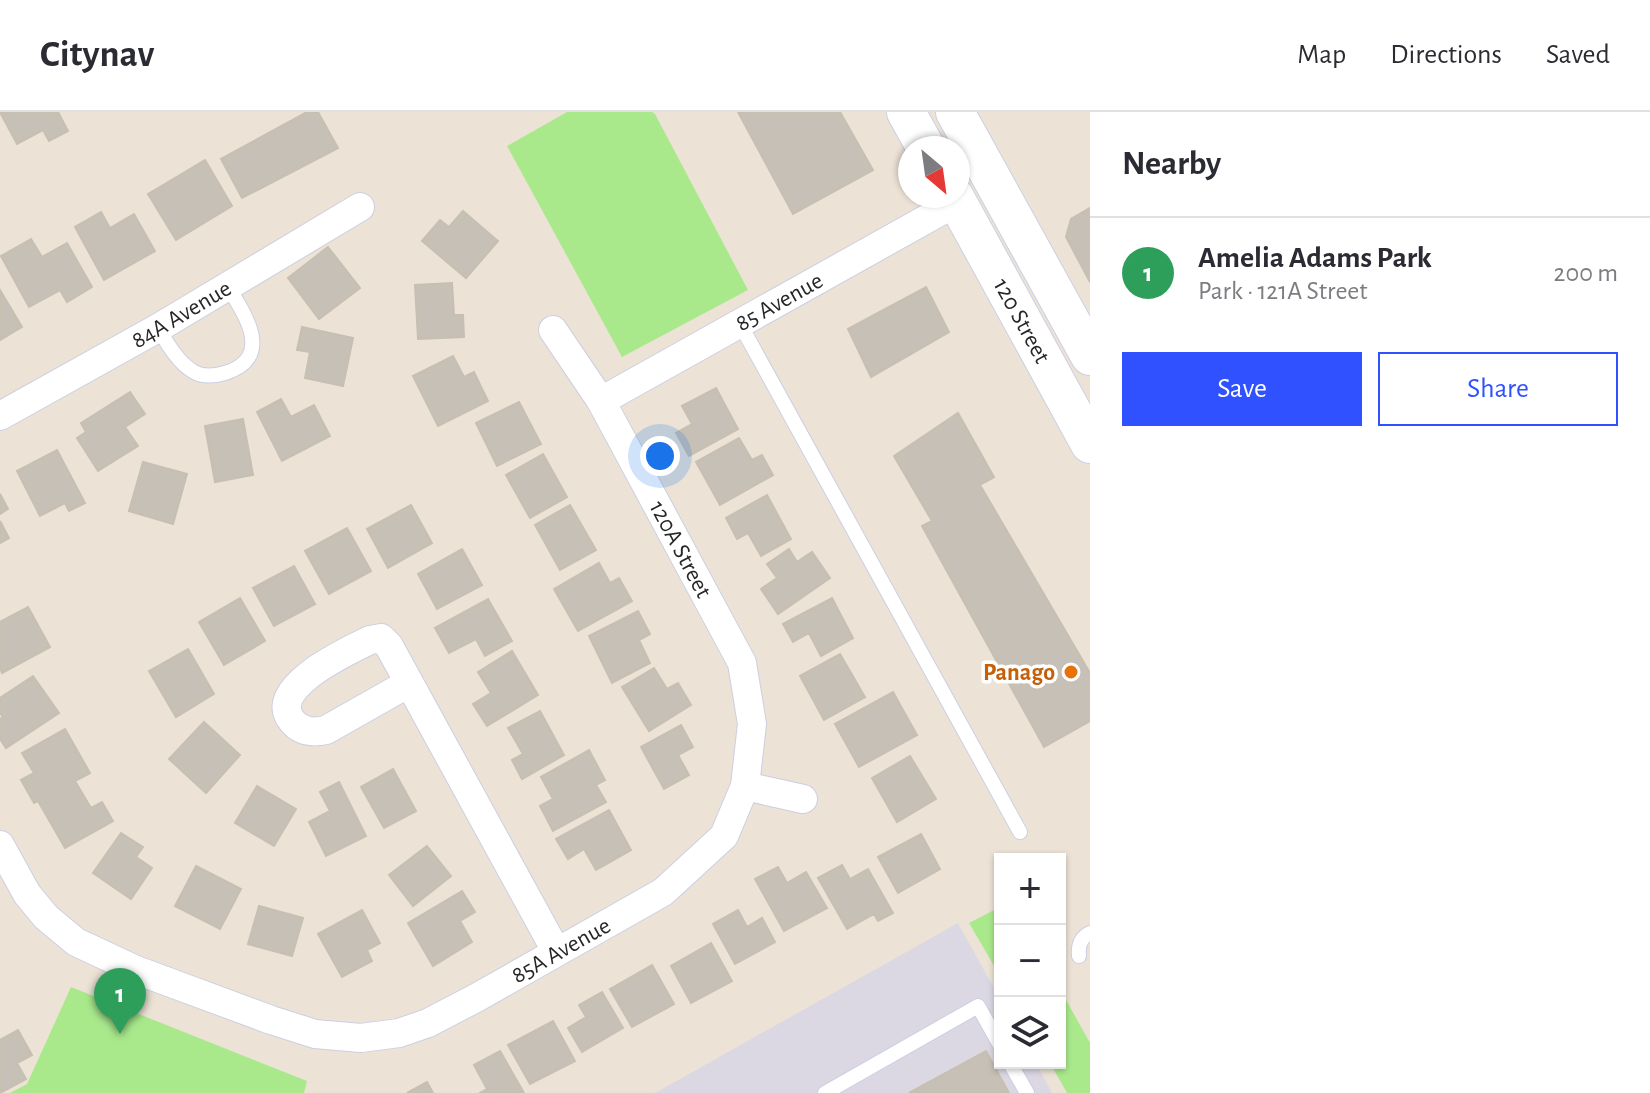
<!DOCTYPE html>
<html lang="en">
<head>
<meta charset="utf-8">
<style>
  :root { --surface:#fff; --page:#f7f7f7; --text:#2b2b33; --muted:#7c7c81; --line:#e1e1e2; --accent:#3051ff }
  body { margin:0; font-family:"Alegreya Sans",sans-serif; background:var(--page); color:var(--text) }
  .controls { position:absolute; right:24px; bottom:24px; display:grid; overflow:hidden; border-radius:0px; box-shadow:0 2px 6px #0004 }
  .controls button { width:72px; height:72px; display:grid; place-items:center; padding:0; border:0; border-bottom:2px solid var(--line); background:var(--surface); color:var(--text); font:40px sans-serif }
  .compass { position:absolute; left:898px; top:24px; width:72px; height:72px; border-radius:50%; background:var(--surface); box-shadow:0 2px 6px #0004; rotate:151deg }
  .you { position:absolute; left:660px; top:344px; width:28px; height:28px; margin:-20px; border:6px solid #fff; border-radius:50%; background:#1a73e8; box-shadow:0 0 0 12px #1a73e833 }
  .badge { display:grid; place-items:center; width:52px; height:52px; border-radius:50%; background:var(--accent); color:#fff; font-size:26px; font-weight:700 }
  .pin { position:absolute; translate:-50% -66px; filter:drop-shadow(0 2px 4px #0008) }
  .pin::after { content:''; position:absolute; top:42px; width:28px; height:24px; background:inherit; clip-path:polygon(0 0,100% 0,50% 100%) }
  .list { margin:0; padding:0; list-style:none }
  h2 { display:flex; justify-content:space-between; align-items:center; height:104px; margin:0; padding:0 32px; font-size:34px }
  h2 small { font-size:26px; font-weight:400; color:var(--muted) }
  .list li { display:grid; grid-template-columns:52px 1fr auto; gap:24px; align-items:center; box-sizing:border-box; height:112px; padding:0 32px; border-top:2px solid var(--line) }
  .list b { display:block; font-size:30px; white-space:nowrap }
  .list p { margin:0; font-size:26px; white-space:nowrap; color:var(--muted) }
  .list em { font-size:26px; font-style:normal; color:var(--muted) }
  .actions { display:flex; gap:16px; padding:24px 32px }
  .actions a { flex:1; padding:18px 0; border:2px solid var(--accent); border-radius:0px; text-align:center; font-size:28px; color:var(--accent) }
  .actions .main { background:var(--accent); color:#fff }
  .icon { flex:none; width:44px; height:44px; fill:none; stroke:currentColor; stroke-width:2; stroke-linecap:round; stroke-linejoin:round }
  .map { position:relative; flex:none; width:1090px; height:981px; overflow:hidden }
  header { display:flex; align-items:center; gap:48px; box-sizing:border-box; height:112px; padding:0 40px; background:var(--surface); border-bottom:2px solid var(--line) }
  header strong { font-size:38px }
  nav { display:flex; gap:44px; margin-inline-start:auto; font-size:28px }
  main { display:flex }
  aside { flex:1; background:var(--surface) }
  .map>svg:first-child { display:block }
</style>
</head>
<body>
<header>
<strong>Citynav</strong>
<nav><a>Map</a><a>Directions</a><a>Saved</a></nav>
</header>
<main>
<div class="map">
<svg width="1090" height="981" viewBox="0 0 1090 981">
  <rect width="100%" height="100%" fill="#ece3d6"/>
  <path fill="#dcd8e3" d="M958,811L1000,887V951H1036L1052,981H655Z"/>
  <path fill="#a9e98c" d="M567,0H652L655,2L748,178L622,245L507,34Z
    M1000,795V864L969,811Z
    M71,875L307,969L304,981H10L27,972Z
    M1060,877L1090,931V981H1067L1050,951H1060Z"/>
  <path fill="#c6c0b7" stroke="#c7bfb0" stroke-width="2" d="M0,0H58L68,19L49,29L43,18L17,32Z
    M307,0H318L338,36L242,86L221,47Z
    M738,0H840L873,58L793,102Z
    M205,48L232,94L176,128L148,82Z
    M1090,96V170L1066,125L1071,107Z
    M463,99L498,129L466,166L422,129L440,108L449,115Z
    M101,100L110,116L134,102L155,139L104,168L75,115Z
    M31,127L42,145L67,131L92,175L67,190L60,178L29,195L1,144Z
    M328,135L360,176L319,207L288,166Z
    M452,171L454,203H463L464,225L418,227L415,173Z
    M926,175L949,220L871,265L848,217Z
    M0,178L22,215L0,228Z
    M302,215L353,226L343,274L305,266L310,240L297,238Z
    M453,244L464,265L474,260L488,289L438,314L413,264Z
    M716,276L738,317L689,344L676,321L692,312L682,294Z
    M130,280L145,302L125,315L138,334L98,359L77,326L86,320L81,311Z
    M281,287L291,305L314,293L330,324L282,349L257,300Z
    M519,290L541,332L497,354L476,311Z
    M958,301L994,365L980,373L1090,561V609L1044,635L922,414L932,409L894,344Z
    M243,307L253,363L215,370L205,314Z
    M739,326L752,348L762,343L773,363L720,393L696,350Z
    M57,338L85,391L69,399L65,391L40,404L17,359Z
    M543,342L567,385L530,406L506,363Z
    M143,350L187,362L173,412L129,399Z
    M0,382L8,397L0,402Z
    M767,383L791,427L761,444L748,421L737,427L726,406Z
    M411,393L432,431L388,456L367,417Z
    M570,393L596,438L560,458L535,413Z
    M0,409L9,426L0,431Z
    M347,416L371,459L329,482L305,439Z
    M462,437L482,473L437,497L418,462Z
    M789,437L797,450L812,440L830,466L778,502L761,477L777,466L767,452Z
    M599,451L610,471L619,466L632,489L578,519L554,477Z
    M294,454L315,492L274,514L253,476Z
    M240,486L265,529L224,553L199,510Z
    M832,486L853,526L821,544L809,521L793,530L783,512Z
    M488,487L512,529L485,544L476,527L449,541L435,516Z
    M28,495L50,535L2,561L0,556V510Z
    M638,499L650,522L639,528L650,551L612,571L589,524Z
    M188,537L214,582L176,605L149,559Z
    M512,539L538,583L487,614L473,592L491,581L478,560Z
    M840,542L865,585L824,608L800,564Z
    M654,556L667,577L678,571L691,593L649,619L622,575Z
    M33,564L59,601L6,636L0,627V607L3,605L0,601V586Z
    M893,580L917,623L859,655L835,612Z
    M540,599L564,643L522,667L512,648L523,642L508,616Z
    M204,610L240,643L206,681L169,647Z
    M681,613L693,635L678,643L689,663L664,677L641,635Z
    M65,617L90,661L75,669L91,696L102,690L113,709L65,736L38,689L34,691L21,668L34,661L22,641Z
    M589,638L605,668L596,673L606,690L553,719L540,694L553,687L541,665Z
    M910,644L936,687L897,710L872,666Z
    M393,657L416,699L384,716L361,675Z
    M339,670L366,724L326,744L309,710L330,699L320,680Z
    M257,674L296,697L274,734L235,711Z
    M609,698L631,738L596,758L584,737L568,747L556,727Z
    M121,721L143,735L136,745L152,756L131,787L93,761Z
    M921,722L940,757L898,781L878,745Z
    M427,734L451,764L413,794L389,763Z
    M842,753L850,767L868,757L893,801L878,809L874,802L847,817L818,766Z
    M196,754L241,777L220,817L175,794Z
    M778,755L787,771L806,760L827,796L784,819L755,767Z
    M462,779L475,800L460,809L472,830L433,854L408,811Z
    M259,794L303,806L292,844L248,832Z
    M362,798L380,831L367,838L372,849L342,865L318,822Z
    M738,798L747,815L762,806L775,830L735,852L713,812Z
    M711,831L732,869L691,891L671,854Z
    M652,853L674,892L632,915L610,877Z
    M602,880L623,916L582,940L568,916L586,905L579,893Z
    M553,909L575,949L530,972L508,933Z
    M18,918L32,943L17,951L26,967L0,981V928Z
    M500,939L524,981H480L487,977L474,953Z
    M986,939L1009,981H909Z
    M427,970L433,981H407Z"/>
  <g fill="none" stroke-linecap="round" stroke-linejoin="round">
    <defs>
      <path id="lane" d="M740,212L1020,720
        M158,216C167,231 178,251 194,260C203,265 215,264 225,261C274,246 246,202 227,174
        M1079,844C1078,834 1080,826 1090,821
        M1010,951L1027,981
        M825,981L978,894L1000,933"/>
      <g id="street">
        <path id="s1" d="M601,289L957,90"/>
        <path id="s2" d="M0,304L158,216L360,95"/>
        <path d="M409,571L326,618C313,621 301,620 292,609C265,576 348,539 370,528L381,526L389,534L556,839"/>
        <path d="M745,674L803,687"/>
        <path id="s3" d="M0,733L27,782L46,805L76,830L136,858L271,908L315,922L361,926L399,921L428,911L476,886L663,780L724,724L745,674L752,612L742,551L601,289L553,218"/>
      </g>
      <g id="secondary">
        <path d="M906,0L926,36"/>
        <path d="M955,0L1090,244"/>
        <path id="s4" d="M954,84L1090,332"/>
      </g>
    </defs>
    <use href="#lane" stroke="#cccfe2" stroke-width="16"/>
    <use href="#street" stroke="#cccfe2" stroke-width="30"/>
    <use href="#secondary" stroke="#cccfe2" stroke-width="40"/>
    <use href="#lane" stroke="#fff" stroke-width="14"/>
    <use href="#street" stroke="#fff" stroke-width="28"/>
    <use href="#secondary" stroke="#fff" stroke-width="38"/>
  </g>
  <circle fill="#e8710a" stroke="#fff" stroke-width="3" cx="1071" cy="560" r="8"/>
  <g text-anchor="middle" stroke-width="7" stroke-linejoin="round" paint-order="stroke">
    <g font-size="24" fill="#272727" stroke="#fff">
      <text dy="8" stroke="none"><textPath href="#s1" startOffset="204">85 Avenue</textPath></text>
      <text dy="8" stroke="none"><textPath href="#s2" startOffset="208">84A Avenue</textPath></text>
      <text dy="8" stroke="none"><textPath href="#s4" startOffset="142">120 Street</textPath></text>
      <text transform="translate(681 437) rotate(62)" y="8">120A Street</text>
      <text dy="8" stroke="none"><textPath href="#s3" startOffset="648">85A Avenue</textPath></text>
    </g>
    <g font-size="24" font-weight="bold" fill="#c56008" stroke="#fff" text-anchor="end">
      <text x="1055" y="568">Panago</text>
    </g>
  </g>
</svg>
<div class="controls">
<button>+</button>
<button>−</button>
<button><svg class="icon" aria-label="layers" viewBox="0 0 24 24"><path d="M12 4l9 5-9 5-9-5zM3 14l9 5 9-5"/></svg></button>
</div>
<svg class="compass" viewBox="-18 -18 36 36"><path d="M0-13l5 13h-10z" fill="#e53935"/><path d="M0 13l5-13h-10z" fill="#7c7c81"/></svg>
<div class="you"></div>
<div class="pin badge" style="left:120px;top:922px;background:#2e9e5b">1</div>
</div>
<aside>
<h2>Nearby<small></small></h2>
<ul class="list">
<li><span class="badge" style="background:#2e9e5b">1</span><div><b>Amelia Adams Park</b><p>Park · 121A Street</p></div><em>200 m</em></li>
</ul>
<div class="actions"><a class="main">Save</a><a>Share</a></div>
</aside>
</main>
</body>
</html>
